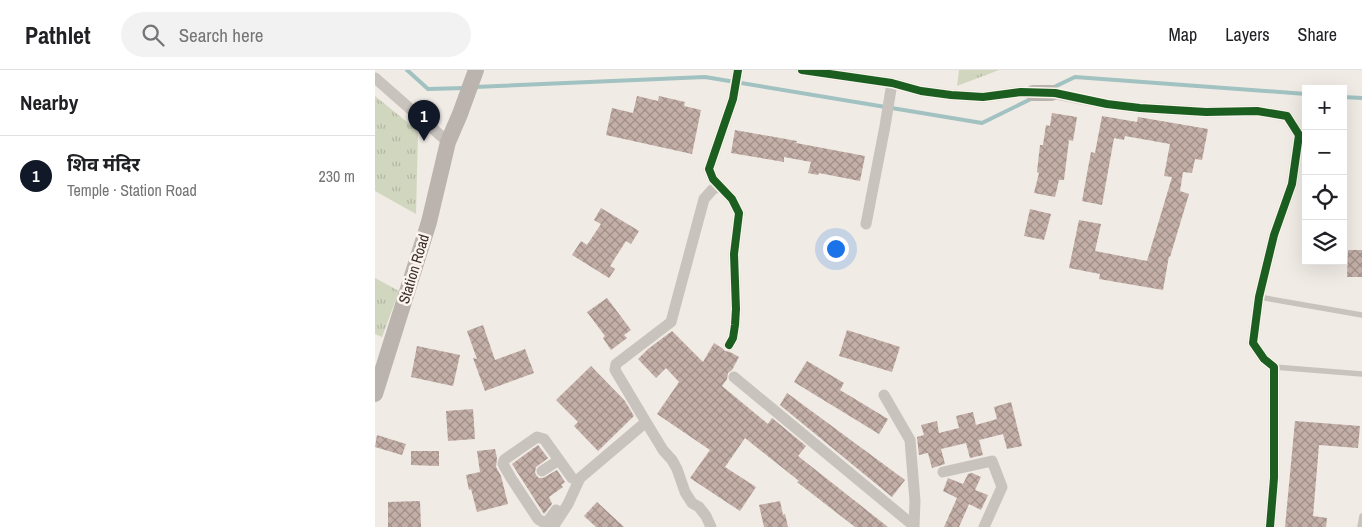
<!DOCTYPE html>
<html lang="en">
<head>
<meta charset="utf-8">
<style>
  :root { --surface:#fff; --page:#f2f2f2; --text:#202124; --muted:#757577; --line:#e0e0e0; --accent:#111827 }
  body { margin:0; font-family:"Archivo Narrow","Noto Sans Devanagari",sans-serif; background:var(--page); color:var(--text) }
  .controls { position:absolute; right:15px; top:15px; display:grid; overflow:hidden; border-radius:0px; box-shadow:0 5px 20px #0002 }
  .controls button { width:45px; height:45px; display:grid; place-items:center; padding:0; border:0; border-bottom:1px solid var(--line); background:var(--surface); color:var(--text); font:25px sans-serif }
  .you { position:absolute; left:460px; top:178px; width:18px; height:18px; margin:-12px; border:4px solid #fff; border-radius:50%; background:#1a73e8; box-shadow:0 0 0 8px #1a73e833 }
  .badge { display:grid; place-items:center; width:32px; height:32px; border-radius:50%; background:var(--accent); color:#fff; font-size:16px; font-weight:700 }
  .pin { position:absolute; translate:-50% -41px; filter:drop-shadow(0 1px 2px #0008) }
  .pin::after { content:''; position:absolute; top:26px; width:18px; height:15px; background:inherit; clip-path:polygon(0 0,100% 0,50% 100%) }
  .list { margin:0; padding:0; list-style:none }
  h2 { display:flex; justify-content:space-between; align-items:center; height:65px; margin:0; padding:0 20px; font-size:21px }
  h2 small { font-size:16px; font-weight:400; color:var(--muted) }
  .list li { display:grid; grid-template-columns:32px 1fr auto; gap:15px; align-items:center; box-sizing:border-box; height:80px; padding:0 20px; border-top:1px solid var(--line) }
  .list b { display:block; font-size:19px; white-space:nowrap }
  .list p { margin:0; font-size:16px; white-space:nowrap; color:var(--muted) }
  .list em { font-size:16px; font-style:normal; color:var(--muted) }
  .icon { flex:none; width:28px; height:28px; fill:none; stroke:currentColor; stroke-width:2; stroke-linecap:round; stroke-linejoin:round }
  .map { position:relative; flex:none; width:987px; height:457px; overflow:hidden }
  header { display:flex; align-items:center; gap:30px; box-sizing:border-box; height:70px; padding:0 25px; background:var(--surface); border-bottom:1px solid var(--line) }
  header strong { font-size:24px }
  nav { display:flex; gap:28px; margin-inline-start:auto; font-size:18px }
  .search { width:350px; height:45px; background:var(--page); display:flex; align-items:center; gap:12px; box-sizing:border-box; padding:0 18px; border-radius:28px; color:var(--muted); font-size:19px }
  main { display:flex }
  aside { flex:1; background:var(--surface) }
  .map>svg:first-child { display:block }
</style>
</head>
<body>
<header>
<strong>Pathlet</strong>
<div class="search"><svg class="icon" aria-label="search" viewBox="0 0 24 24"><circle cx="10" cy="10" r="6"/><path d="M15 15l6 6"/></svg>Search here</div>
<nav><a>Map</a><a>Layers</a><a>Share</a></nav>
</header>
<main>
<aside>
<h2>Nearby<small></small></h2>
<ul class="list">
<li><span class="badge">1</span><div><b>शिव मंदिर</b><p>Temple · Station Road</p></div><em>230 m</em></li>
</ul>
</aside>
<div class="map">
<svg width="987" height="457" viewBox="0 0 987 457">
  <defs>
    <pattern id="park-tufts" width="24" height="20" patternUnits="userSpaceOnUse" patternTransform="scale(1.25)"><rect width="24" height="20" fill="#d1d6bf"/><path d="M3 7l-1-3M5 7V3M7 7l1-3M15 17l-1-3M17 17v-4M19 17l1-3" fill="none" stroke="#b4b8a4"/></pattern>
    <pattern id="building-cross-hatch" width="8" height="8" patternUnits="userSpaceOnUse" patternTransform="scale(1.25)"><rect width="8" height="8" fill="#c3afa7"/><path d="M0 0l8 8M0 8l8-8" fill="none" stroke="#a08f88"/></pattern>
  </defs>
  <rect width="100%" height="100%" fill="#f0ebe5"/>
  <path fill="url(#park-tufts)" d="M584,0H624L582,16Z
    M0,26L43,61L41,144L0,121Z
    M0,208L24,221L7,267L0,264Z"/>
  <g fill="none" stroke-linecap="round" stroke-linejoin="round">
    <path stroke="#a1c2c1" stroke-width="4" d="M32,0L53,19L90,18
      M100,17L330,7L607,53L658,28
      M677,18L700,7L931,24
      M968,27L987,28"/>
  </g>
  <path fill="url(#building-cross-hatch)" d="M262,26L283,31L284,26L310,32L309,36L326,40L317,84L231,65L237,38L258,43Z
    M677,43L702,47L698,71L694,70L689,110H684L680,127L659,123L664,103L662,102L665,75H668L671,55L675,56Z
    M727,46L762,52L763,47L833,59L827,90L820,89L817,103L808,102L805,121L814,124L795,187L794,186L788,220L724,209L725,204L694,198L704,150L726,154L720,181L772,191L797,107L789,106L795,74L750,66L749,70L739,68L727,135L707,131L716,82L720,83Z
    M360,60L422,71L421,73L490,86L485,111L444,103L443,105L433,103L436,92L409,87V92L356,83Z
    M226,138L264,161L256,174L251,171L235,196L240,199L234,208L197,185L206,171L212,175L226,154L219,150Z
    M655,139L676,144L669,170L649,166Z
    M973,180H987V207H972Z
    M232,228L256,260L249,265L252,268L236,280L228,268L230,266L212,242Z
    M108,255L120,290L150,279L159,303L110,321L98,288L102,289L92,261Z
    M472,260L525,277L517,302L464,286Z
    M297,261L328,292L339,273L347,278L350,281L355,282L364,287L357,300L353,303L352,309L347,316L393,354L397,348L431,376L423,386L513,457H480L422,412L424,411L370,368L350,397L381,417L365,441L315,408L335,380L282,344L304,312L291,298L281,308L263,289L273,279Z
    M42,276L85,285L78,316L36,307Z
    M432,291L469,313L465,320L513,349L504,364L419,312Z
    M216,296L250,331L259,346L223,381L199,356L203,352L181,330Z
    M412,323L530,410L517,427L405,335Z
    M636,332L647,376L632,379L628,364L604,370L608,385L595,388L591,373L566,379L570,394L557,398L553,383L544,385L542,367L549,365L546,355L562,351L564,363L584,358L581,346L598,342L601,355L622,349L619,337Z
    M98,339L100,369L73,371L71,341Z
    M920,351L985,356L983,378L944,375L938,446L952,448L951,457H910Z
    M2,365L31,374L27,385L0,377Z
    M163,375L173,388L161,397L160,402L161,405L164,408H168L182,400L190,412L186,415L188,417L174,427L177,434L169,444L137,394Z
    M120,379L122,388L121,397L126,406L133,434L102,442L96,419L94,420L91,405L105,402L102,381Z
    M36,381H64V396L36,395Z
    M597,403L606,407L600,420L613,425L606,440L594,434L584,457H569L582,428L568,421L573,408L588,414L593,404Z
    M45,431L46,457H13V432Z
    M405,431L408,445L410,444L413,457H389L384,435Z
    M222,432L249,457H221L209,446Z"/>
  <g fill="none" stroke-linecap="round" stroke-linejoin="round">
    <path stroke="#c9c3be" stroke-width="5.5" d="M884,227L987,245
      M899,297L987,304
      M985,457L987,446"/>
    <path stroke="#c9c3be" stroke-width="11" d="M427,0L517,13L546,21L576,25L608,27L646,22L658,23
      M0,8L73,72
      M676,23L732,34L765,38L831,42L882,41L912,46L924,65L917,114L899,165L884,227L878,273L889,289L899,297V408L895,457
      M491,154L510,56L517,13
      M354,275L358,268L360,255L361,239L359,184L364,143L357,129L338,109L334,99L358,29L363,0
      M359,307L539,456
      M509,325L535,370L540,431L539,457
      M271,352L240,300L241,294L296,252L329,129L337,120L344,116
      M167,401L184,390
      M568,402L617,391L627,417L609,457
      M181,440L173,451L168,452L163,449L136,408L128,394L129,390L162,367L169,369L197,408
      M178,457L193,434L205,408L271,352L288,380L297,390L302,399L310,422L317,433L324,437L331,446L336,457"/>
    <path stroke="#bab3ae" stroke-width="16" d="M658,23H676
      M0,324L54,152L73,72L85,44L101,0"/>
    <defs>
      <path id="cycleway" d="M427,0L517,13L546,21L576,25L608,27L646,22L680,23L732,34L765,38L831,42L882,41L912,46L924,65L917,114L899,165L884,227L878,273L889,289L899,297V408L895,457
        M354,275L358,268L360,255L361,239L359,184L364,143L357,129L338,109L334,99L358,29L363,0"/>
    </defs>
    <use href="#cycleway" stroke="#fbf5ee" stroke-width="11"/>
    <use href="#cycleway" stroke="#1b5e20" stroke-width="8"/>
  </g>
  <g text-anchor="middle" stroke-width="5" stroke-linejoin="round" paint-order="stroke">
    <g font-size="15" fill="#3b302b" stroke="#fbf5ee">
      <text transform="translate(39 199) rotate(-73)" y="5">Station Road</text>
    </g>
  </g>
</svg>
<div class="controls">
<button>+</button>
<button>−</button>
<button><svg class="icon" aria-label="locate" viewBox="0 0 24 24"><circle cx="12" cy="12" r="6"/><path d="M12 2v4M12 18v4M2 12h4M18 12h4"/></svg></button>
<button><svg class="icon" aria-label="layers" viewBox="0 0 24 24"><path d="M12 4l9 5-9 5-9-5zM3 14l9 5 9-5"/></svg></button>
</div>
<div class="you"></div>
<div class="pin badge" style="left:49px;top:71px">1</div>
</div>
</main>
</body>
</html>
